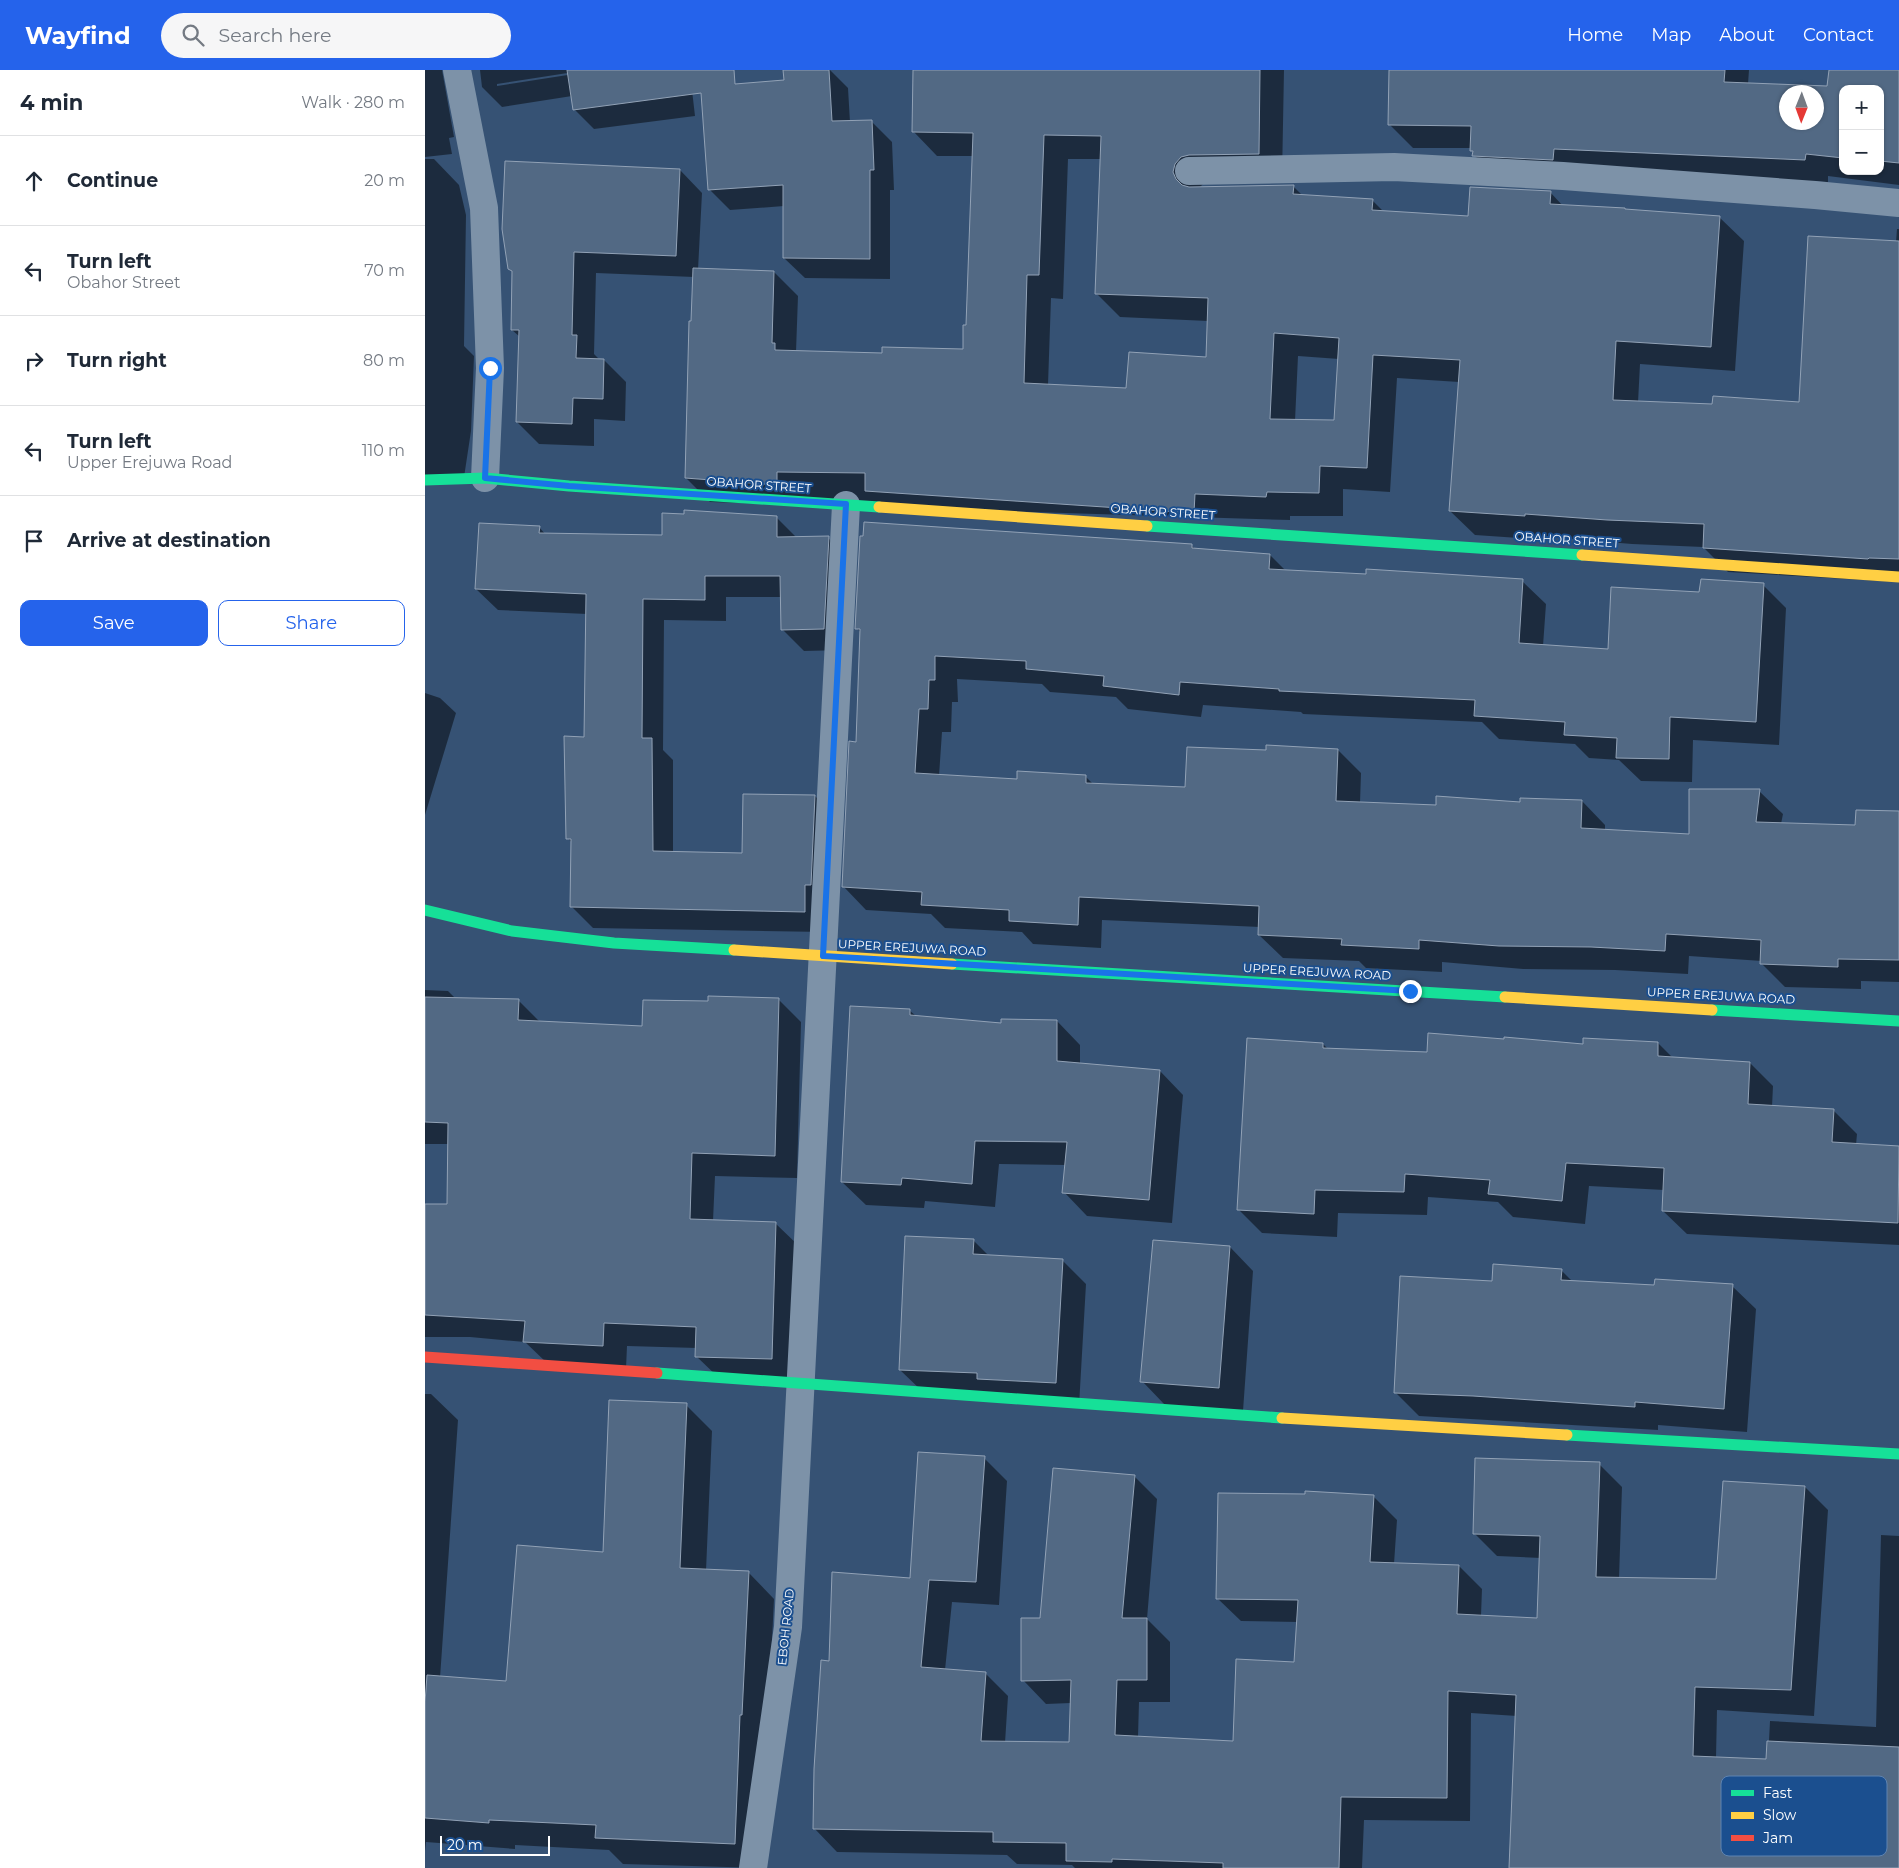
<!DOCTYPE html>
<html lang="en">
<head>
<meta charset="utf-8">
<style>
  :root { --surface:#fff; --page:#f6f6f7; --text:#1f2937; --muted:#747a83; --line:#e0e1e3; --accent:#2563eb }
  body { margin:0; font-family:Montserrat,sans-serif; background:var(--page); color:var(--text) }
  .controls { position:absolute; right:15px; top:15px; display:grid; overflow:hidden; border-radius:10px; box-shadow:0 1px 4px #0004 }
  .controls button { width:45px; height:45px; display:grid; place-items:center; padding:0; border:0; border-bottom:1px solid var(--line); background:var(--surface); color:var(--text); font:25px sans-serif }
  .compass { position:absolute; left:1354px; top:15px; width:45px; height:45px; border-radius:50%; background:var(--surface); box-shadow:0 1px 4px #0004; rotate:181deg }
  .scale { position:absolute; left:15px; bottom:12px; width:110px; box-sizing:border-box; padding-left:5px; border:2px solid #fff; border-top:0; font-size:14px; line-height:18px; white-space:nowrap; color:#fff; -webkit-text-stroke:4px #1b4f8f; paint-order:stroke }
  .stop { position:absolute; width:15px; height:15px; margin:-11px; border:4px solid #1a73e8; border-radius:50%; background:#fff }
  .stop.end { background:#1a73e8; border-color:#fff; box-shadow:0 1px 5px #0008 }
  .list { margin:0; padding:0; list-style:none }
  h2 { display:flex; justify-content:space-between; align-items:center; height:65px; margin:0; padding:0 20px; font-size:21px }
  h2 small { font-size:16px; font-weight:400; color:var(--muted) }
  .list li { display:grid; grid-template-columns:32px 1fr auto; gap:15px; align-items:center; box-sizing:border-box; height:90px; padding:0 20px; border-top:1px solid var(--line) }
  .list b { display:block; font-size:19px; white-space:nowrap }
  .list p { margin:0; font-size:16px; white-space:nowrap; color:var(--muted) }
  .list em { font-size:16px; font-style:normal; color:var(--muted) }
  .actions { display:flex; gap:10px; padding:15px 20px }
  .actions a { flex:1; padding:11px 0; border:1px solid var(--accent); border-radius:10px; text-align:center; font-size:18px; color:var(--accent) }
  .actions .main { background:var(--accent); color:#fff }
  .icon { flex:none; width:28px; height:28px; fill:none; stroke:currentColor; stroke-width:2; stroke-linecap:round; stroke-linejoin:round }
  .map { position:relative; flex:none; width:1474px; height:1798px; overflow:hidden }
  header { display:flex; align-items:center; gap:30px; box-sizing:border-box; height:70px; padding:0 25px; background:var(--accent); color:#fff }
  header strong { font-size:24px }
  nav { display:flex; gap:28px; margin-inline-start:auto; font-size:18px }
  .search { width:350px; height:45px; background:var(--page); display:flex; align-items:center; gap:12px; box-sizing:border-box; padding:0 18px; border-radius:28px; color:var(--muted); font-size:19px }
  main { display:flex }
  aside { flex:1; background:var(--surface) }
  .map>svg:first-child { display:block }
</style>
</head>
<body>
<header>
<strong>Wayfind</strong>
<div class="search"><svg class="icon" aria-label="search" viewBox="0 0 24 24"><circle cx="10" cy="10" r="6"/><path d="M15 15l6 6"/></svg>Search here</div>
<nav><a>Home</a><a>Map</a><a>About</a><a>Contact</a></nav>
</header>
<main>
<aside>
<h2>4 min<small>Walk · 280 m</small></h2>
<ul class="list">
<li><svg class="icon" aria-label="ahead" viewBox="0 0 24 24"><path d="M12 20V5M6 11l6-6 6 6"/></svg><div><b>Continue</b></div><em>20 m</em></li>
<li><svg class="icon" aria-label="left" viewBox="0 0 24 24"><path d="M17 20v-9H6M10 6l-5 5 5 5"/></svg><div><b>Turn left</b><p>Obahor Street</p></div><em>70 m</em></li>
<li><svg class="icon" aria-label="right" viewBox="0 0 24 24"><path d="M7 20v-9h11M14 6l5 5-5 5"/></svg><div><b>Turn right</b></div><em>80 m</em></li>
<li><svg class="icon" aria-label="left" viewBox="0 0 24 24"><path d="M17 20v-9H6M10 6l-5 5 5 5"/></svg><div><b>Turn left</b><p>Upper Erejuwa Road</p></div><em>110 m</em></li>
<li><svg class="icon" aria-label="arrive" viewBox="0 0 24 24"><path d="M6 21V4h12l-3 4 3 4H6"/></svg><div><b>Arrive at destination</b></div></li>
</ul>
<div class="actions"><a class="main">Save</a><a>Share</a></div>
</aside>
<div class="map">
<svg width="1474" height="1798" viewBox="0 0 1474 1798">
  <rect width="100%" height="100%" fill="#365274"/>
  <path fill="#0007" fill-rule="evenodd" d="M0,0H17L29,67L24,68L27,84L0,87Z
    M55,0H246L267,20L270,46L169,59L149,39L147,26L77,37L57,17ZM149,2V4L72,16V14Z
    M360,0H405L423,18L425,52L446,51L467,72L469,120H465V209L380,208L359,188V136L305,140L285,120L360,12Z
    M490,0H859L857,108L781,111L774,118L868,116L878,126L948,131L959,142L1045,147L1125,122L1138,136L1294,147L1319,171L1310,301L1215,294L1213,333L1288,336L1375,333L1471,172L1472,159H1474V512L1303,502L1278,477L1207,474L1123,467V470L1050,465L1025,441L1034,312L972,308L965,422L918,419V446H865V450L285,432L261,408L269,207L171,203L169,284L174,289L179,290L201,312L200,351L169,349V376L114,374L92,352L95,267L87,260L89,203L84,199L255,100L277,123L273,200L349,202L373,226L371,282L459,284L539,280L542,256L548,86H512L488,61ZM643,89H677L671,223L695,247L783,251L782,288L703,319L623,315L626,228L638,229ZM873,286L914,289L911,352L870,351Z
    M966,0H1324L1323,14L1403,17L1405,0H1474V115L1403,106V112L1151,102L1072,108L1049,85L1046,78H988L965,55ZM1418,19H1455V101H1418ZM1362,22H1392V52H1362Z
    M0,89H9L34,115L41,145L39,276L49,286L46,361L38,414L0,412Z
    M351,447L372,468H403L425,489L420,580L379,581L358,560L357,527H301V551L239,550L238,680L248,690V783L318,784L390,726L411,748L400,862L168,858L146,836L147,773L143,768L160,668L162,544L73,540L51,519L114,457L121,465L238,467Z
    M766,475L771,480L845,485L861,501L1097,511L1121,534L1118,576L1184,580L1275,523L1338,515L1361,538L1354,675L1268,670L1267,712L1216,711L1194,690L1164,688L1150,674L1074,669L1057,652L878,644L876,642L778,635L776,647L703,639L691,627L625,622L617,614L532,609L533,632H527L526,662H517L514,706L593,710L660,706L668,714L762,718L842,681L913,680L936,703L935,733L1012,736L1157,731L1180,755V760L1265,765L1334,721L1358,744L1356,754L1431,756L1474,742V912L1436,911V919L1360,917L1337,894V891L1264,886L1263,904L1190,900L1098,899L1017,892V902L941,898L934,891L858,888L834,865L835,857L677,850L676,878L608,874L597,862L520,858L506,844L441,840L418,816L432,673L436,563L432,558Z
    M0,623L15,628L31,643L0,745Z
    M0,920L23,921L31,929L93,930L116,953L218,957L284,932L353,929L376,952L372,1108L290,1106L288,1151L350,1153L374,1176L370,1311L295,1309L271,1286L272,1278L202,1276L201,1299L123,1294L100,1272L45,1267H0V1135H23L24,1074H0Z
    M484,940L491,946L578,954L632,951L655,975V994L735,1001L758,1025L747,1153L662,1146L639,1122L641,1095L574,1094L570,1137L500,1131L499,1138L441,1135L417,1112Z
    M1233,973L1248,988L1325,993L1348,1016L1347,1037L1408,1040L1432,1064L1431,1075L1474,1077V1175L1262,1164L1238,1141L1239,1120L1164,1116L1160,1154L1088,1147L1073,1132L1003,1127L1002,1145L913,1143L912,1167L837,1163L813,1139L898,974L904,980L1003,983Z
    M548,1170L564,1186L637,1190L661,1214L654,1336L499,1323L475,1300Z
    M805,1177L828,1201L818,1341L740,1335L717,1311Z
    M1136,1200L1148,1212L1230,1217L1307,1216L1331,1239L1322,1362L1233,1355V1360L994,1346L971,1323L1068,1212Z
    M0,1324H6L33,1350L15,1608L83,1613L179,1483L261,1335L287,1361L281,1501L323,1502L349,1529L336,1798L198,1794L184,1780L90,1775V1779L1,1772L0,1781Z
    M559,1388L582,1411L574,1535L527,1532L520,1600L560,1603L583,1626L580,1673L645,1674L646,1633L621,1634L598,1610L616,1550L709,1406L732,1429L722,1549L745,1572V1632H714L713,1667L809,1672L871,1593L873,1552L816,1551L792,1528L949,1427L972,1450L969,1494L1034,1496L1057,1519L1056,1546L1113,1550L1116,1488L1072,1486L1049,1463L1174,1394L1197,1417L1194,1509L1292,1510L1380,1417L1403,1440L1389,1646L1292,1640L1291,1688L1343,1690L1345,1651L1451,1657L1456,1465L1474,1466V1798H1086L1092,1646L1046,1643L1045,1751L939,1750L937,1798H650L647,1795L592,1794L582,1785L412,1782L389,1758L405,1592L486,1509Z"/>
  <path fill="#526984" stroke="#92a2b6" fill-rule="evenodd" d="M142,0H309L310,14L359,10L358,0H404L407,51L447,50L449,100H445V189L358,188V115L283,120L276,23L148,40Z
    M488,0H835L834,84L764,85L756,87L750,94L748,102L751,109L757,115L764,117L869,115L868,124L948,129L947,140L1043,146L1045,117L1126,121L1125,134L1200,138V139L1295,146L1286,277L1191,271L1188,330L1287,334L1288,326L1374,332L1383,166L1474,171V489L1444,488L1443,489L1278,478L1279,454L1182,450L1100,444V446L1024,441L1035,290L948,285L942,398L895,396L894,423L842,422L841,427L770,424L769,443L440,421V403L352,402V415L260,408L264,251H266L268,198L349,201L347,273H350V280L457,283V277L538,279V255H541L548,63L487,62ZM619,65L676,66L670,224L783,228L781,287L704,282L701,318L599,313L602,205H614ZM849,263L914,268L909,350L845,349Z
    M964,0H1300L1299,12L1402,16L1404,0H1474V93L1455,91V19H1418V88L1381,84L1380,90L1129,79L1128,90L1047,86L1048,81H1045L1046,56L963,55ZM1362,22H1392V52H1362Z
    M80,91L255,99L251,186L149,182L147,265H152L151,288L179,289L178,329L148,328L147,354L91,352L94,260H86L87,201L83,199L77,159Z
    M259,440L352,446V467L404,466L399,559L356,560L355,506H280V530L218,529L217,668H227L228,781L317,783L318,724L390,725L386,815H380V842L145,837L146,769H141L139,666L159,667L161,524L50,519L54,453L115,456L114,463L237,465V443L259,444Z
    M439,452L767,474V478L845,484L844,499L941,504V499L1098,509L1094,573L1183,579L1186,517L1274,522L1276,509L1339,513L1331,652L1245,647L1244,689L1191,688L1192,668L1139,665L1140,652L1049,646L1050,630L854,621V619L755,612L754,625L678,616L679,606L601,599V591L510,586V610H504L503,639H494L490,703L592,709V701L661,705V713L760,717L762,677L841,680V675L913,679L911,731L1011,735V726L1095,732V728L1157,730L1156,758L1264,764V719H1335L1331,752L1430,755L1431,740L1474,741V890L1413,889V897L1335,894L1336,870L1241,864L1240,881L1166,877L1074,876L994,870V879L916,875L917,869L833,865L834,836L654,827L653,855L584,851V840L496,835L497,822L417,817L424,671L431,672L435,559H430L435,466H438Z
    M283,926L354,928L350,1086L267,1083L265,1149L351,1152L347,1289L270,1287L271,1257L179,1253L178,1276L98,1272L100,1251L0,1245V1134H22L23,1053L0,1052V927L94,929L93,950L217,956L218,930L283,931Z
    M425,936L485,939V945L576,953V949L632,950V991L735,1000L724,1130L637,1123L642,1072L550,1071L547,1114L477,1108L476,1115L416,1112Z
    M1003,963L1079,969V967L1158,974V968L1233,972V986L1325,992L1323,1034L1409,1039L1407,1072L1474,1076L1473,1153L1237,1141L1239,1098L1141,1093L1137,1131L1063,1124L1065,1110L980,1104L979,1122L890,1120L889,1144L812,1140L822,968L898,973V978L1002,982Z
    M480,1166L549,1169L548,1184L638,1189L631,1313L552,1309V1303L474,1300Z
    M728,1170L805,1176L794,1318L715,1312Z
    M1068,1194L1137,1199L1136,1210L1229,1215L1230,1209L1308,1214L1299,1339L1210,1332V1337L1048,1326L969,1323L975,1206L1067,1211Z
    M184,1330L262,1333L255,1498L324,1501L317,1645H315L310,1774L170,1768L171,1755L64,1750V1753L0,1748V1632L2,1605L81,1611L92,1475L178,1482Z
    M493,1382L560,1386L551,1512L504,1510L496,1597L561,1602L556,1671L644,1672L646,1610L596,1611V1548H615L628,1398L710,1405L697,1548H722V1610H692L690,1665L808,1671L811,1589L869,1592L873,1530L791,1529L793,1423L880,1424V1421L949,1425L945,1492L1034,1495L1032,1544L1112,1548L1115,1466L1048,1464L1050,1388L1175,1392L1171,1507L1291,1509L1298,1411L1380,1416L1366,1620L1270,1617L1268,1686L1341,1689L1342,1671L1474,1677V1798H1084L1091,1625L1023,1621L1022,1728L916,1727L914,1798H798V1793L687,1789V1792L641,1791V1773L568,1772V1762L388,1759L389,1699L396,1590L404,1591L407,1502L485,1508Z"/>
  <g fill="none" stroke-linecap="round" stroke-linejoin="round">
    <path stroke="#7d92a8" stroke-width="28" d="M32,0L59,138L65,298L60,408
      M764,101L969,97L1138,106L1390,125L1474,133
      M328,1798L363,1557L421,435"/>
    <path stroke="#16e098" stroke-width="11" d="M0,410L60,408L144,416L454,437
      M722,456L1157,485
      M0,840L87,861L189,873L309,880
      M527,894L1080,927
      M1287,940L1474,951
      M232,1303L857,1348
      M1142,1365L1474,1384"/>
    <path stroke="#ffcf43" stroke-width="11" d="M454,437L722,456
      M1157,485L1474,507
      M309,880L527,894
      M1080,927L1287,940
      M857,1348L1142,1365"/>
    <path stroke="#f24e42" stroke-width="11" d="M0,1287L232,1303"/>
  </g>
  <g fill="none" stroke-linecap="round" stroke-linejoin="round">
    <path stroke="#1a73e8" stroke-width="6" d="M65,298L60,408L144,416L421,434L398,886L985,921"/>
  </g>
  <g text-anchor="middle" stroke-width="4" stroke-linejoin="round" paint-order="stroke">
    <g font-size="12" fill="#fff" stroke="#1b4f8f">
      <text transform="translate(334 415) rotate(4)" y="4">OBAHOR STREET</text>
      <text transform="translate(738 442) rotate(4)" y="4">OBAHOR STREET</text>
      <text transform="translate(1142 470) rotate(4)" y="4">OBAHOR STREET</text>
      <text transform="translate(487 878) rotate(3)" y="4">UPPER EREJUWA ROAD</text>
      <text transform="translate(892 902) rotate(3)" y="4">UPPER EREJUWA ROAD</text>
      <text transform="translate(1296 926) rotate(3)" y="4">UPPER EREJUWA ROAD</text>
      <text transform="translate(361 1557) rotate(-84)" y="4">EBOH ROAD</text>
    </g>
  </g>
  <rect x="1296" y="1706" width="166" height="80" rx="8" fill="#1b4f8f" stroke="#5f84b1" stroke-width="1"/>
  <rect x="1306" y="1720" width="23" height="6" fill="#16e098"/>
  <rect x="1306" y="1742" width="23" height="7" fill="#ffcf43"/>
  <rect x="1306" y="1765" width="23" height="6" fill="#f24e42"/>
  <g font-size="14" fill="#fff">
    <text x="1338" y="1728">Fast</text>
    <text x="1338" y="1750">Slow</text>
    <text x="1338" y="1773">Jam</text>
  </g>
</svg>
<div class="controls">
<button>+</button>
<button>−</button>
</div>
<svg class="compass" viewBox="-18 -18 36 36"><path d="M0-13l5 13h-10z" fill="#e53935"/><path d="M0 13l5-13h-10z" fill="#747a83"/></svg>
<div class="scale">20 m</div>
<div class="stop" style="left:65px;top:298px"></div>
<div class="stop end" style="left:985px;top:921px"></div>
</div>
</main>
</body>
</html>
